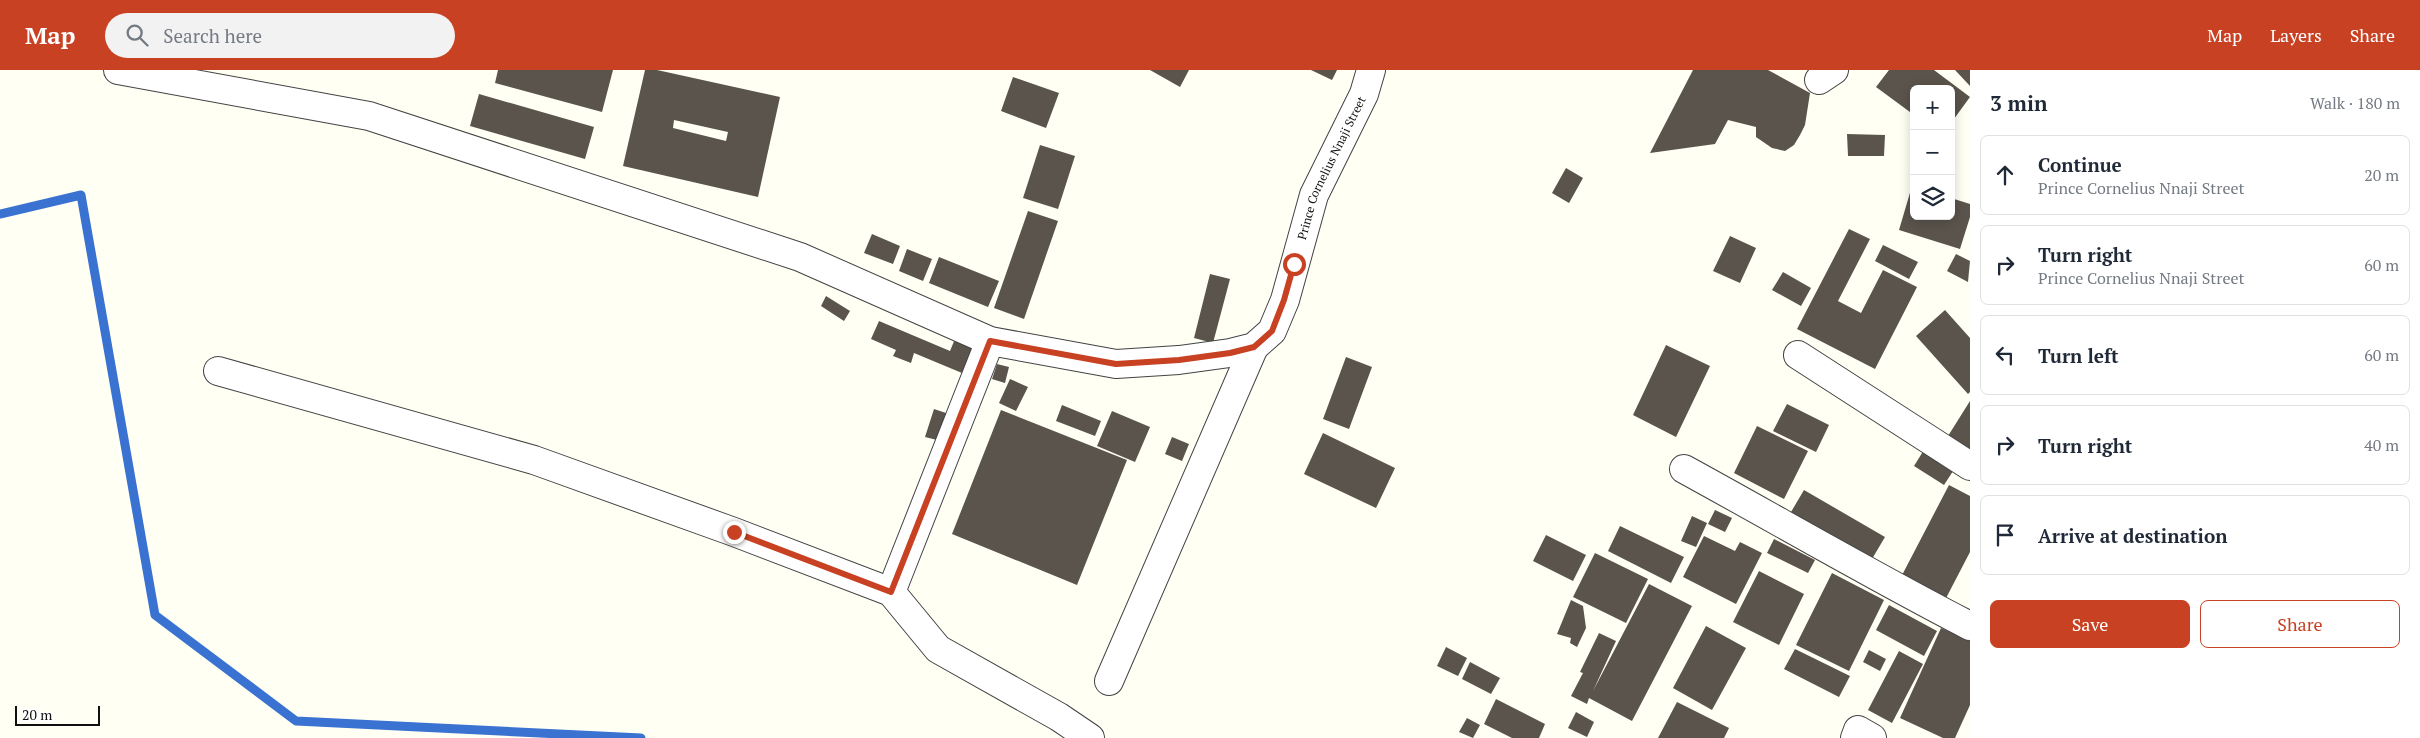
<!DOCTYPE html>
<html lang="en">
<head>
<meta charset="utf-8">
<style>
  :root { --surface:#fff; --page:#f2f2f3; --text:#1f2937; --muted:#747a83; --line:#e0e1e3; --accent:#c74122 }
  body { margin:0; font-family:"PT Serif",serif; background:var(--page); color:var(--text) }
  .controls { position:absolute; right:15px; top:15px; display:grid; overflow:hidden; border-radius:8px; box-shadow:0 2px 12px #0003 }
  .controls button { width:45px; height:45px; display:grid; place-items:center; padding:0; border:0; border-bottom:1px solid var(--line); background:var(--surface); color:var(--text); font:25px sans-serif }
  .scale { position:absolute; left:15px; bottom:12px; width:85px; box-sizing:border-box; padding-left:5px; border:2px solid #101010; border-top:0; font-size:14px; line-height:18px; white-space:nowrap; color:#101010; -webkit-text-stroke:4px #fff; paint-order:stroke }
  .stop { position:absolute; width:15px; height:15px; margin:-11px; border:4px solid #c74122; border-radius:50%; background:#fff }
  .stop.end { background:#c74122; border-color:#fff; box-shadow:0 1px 5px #0008 }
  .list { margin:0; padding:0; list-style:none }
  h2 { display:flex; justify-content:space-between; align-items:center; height:65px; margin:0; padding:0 20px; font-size:21px }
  h2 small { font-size:16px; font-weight:400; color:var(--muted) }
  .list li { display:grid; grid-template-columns:32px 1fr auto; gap:15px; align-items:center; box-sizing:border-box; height:80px; margin:0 10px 10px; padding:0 10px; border:1px solid var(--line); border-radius:8px }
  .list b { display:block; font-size:19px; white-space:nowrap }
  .list p { margin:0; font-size:16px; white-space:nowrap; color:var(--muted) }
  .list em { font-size:16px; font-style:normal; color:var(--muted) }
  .actions { display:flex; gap:10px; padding:15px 20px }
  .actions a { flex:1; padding:11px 0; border:1px solid var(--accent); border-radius:8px; text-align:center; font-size:18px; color:var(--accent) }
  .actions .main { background:var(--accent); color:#fff }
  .icon { flex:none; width:28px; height:28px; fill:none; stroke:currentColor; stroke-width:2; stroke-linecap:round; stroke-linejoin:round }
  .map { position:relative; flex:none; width:1970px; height:668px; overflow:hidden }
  header { display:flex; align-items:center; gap:30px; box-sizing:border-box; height:70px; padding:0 25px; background:var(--accent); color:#fff }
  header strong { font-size:24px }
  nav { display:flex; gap:28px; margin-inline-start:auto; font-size:18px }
  .search { width:350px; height:45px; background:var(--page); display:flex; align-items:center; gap:12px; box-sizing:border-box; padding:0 18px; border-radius:28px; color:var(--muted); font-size:19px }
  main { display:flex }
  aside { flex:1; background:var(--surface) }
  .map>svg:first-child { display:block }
</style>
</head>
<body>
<header>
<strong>Map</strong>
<div class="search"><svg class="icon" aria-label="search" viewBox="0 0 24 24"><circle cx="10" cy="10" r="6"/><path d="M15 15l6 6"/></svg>Search here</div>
<nav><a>Map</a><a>Layers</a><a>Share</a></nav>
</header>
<main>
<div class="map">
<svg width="1970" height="668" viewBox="0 0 1970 668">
  <rect width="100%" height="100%" fill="#fffff4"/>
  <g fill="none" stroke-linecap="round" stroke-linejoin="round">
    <path stroke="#3a72d2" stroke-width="9" d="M0,144L81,125L155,545L296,651L641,668"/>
  </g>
  <path fill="#5a544c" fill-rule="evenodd" d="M498,0H613L602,42L495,13Z
    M645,0H657L780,27L758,127L623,96ZM674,50L728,62L726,71L673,58Z
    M1150,0H1189L1180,17Z
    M1311,0H1337L1332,10Z
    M1693,0H1768L1810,23L1805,55L1800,65L1794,75L1785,81L1772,78L1756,67V57L1728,50L1715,74L1650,83Z
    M1889,0H1934L1970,27L1951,53V19H1914V45L1876,17Z
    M1955,0H1970V16Z
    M1013,7L1059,23L1046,58L1001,41Z
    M479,24L594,57L585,89L470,56Z
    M1847,64L1885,65L1884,86H1848Z
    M1040,75L1075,86L1058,139L1023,128Z
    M1566,98L1583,108L1569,133L1552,123Z
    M1912,116H1914V146H1951V128L1970,134V147L1960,179L1899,160Z
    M1028,141L1058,151L1024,249L994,238Z
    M1849,159L1870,169L1838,231L1861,243L1883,200L1917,217L1875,299L1797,259Z
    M872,164L900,176L893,194L864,183Z
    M1730,166L1756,178L1740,213L1713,201Z
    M1883,175L1918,192L1909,209L1875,191Z
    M907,179L932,189L923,211L899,201Z
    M1956,184L1970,191L1968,212L1947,201Z
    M939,187L999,211L988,237L929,213Z
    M1783,202L1811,218L1801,236L1772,220Z
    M1210,204L1230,209L1213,273L1194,268Z
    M826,226L850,241L844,251L821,236Z
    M1945,240L1970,268V322L1968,324L1916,266Z
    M879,251L950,281L957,264L975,271L962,303L914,283L911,293L893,286L896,280L871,269Z
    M1666,275L1710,296L1676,367L1633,345Z
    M1346,287L1372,297L1349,359L1323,349Z
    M997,294L1009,297L1005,313L992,309Z
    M1010,309L1028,317L1016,341L999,333Z
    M1970,331V380L1948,366Z
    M1787,334L1829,355L1816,382L1773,361Z
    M1062,335L1101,351L1095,366L1056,351Z
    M934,339L949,344L941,371L925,367Z
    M1001,340L1127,390L1077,515L952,464Z
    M1112,341L1150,357L1135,392L1097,376Z
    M1757,356L1808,381L1784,429L1734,403Z
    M1323,363L1395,398L1376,438L1304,404Z
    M1172,367L1189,374L1182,391L1165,384Z
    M1927,375L1957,395L1944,415L1914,396Z
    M1949,415L1970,426V482L1944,532L1900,509Z
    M1804,420L1885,467L1872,489L1791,442Z
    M1715,440L1732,448L1725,462L1708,454Z
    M1692,446L1707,453L1696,477L1681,471Z
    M1620,456L1684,487L1671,513L1608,481Z
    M1546,465L1586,485L1573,511L1533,491Z
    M1704,466L1735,481L1740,472L1762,483L1736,534L1683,507Z
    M1774,469L1815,490L1808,503L1767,483Z
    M1595,483L1648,509L1626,553L1573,527Z
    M1759,501L1804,524L1779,575L1733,552Z
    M1832,503L1884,530L1849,601L1796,575Z
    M1649,514L1692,536L1632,651L1589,628L1587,634L1571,626L1583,603L1580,602L1599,563L1616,571L1593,621Z
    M1571,530L1583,536L1586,558L1577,577L1570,573L1571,568L1557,564Z
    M1889,535L1937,561L1924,586L1876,560Z
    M1706,556L1746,578L1712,640L1673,618Z
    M1941,558L1970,571V635L1955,668H1943L1900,648Z
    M1446,577L1467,588L1458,606L1437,596Z
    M1795,579L1850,606L1839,627L1784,599Z
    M1869,580L1886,589L1880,601L1863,592Z
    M1899,581L1923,594L1892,653L1868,640Z
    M1470,592L1500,608L1491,624L1462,609Z
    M1496,629L1545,654L1539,668H1512L1484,654Z
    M1677,632L1729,658L1724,668H1658Z
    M1576,642L1594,652L1587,667L1568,658Z
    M1467,648L1480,655L1473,668L1459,662Z"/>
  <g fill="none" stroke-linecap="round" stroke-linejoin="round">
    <defs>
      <g id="minor">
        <path id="s1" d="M118,0L369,46L800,187L990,271L1116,294L1179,290L1230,283L1254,277L1272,261L1285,230L1314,125L1364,24L1371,0"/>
        <path d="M1819,10L1834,0"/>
        <path d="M1798,285L1970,396"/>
        <path d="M218,301L534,390L734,462L891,522L938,579L1059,647L1090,668"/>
        <path d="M1684,399C1779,451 1873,506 1970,556"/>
        <path d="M891,522L990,271"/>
        <path d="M1109,611L1254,277"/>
        <path d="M1855,668L1858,660L1872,668"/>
      </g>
    </defs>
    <use href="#minor" stroke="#434343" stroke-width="30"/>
    <use href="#minor" stroke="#fff" stroke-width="28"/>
  </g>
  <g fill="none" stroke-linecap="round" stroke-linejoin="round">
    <path stroke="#c74122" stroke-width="6" d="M734,462L891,522L990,271L1116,294L1179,290L1230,283L1254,277L1272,261L1284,230L1294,194"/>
  </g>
  <g text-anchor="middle" stroke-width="5" stroke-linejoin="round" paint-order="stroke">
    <g font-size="12" fill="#101010" stroke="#fff">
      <text dy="4" stroke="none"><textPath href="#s1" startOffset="1382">Prince Cornelius Nnaji Street</textPath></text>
    </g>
  </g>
</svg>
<div class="controls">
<button>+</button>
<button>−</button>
<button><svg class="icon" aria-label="layers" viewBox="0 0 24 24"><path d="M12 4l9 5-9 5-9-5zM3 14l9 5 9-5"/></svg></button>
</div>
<div class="scale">20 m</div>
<div class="stop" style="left:1294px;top:194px"></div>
<div class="stop end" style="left:734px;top:462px"></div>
</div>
<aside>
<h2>3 min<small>Walk · 180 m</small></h2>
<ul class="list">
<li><svg class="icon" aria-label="ahead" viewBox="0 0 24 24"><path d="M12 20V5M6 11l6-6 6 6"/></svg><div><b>Continue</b><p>Prince Cornelius Nnaji Street</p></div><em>20 m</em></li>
<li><svg class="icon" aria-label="right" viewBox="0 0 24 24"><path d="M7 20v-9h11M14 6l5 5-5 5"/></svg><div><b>Turn right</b><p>Prince Cornelius Nnaji Street</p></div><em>60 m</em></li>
<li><svg class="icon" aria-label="left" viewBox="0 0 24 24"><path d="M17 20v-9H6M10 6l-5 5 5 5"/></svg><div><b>Turn left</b></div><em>60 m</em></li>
<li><svg class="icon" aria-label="right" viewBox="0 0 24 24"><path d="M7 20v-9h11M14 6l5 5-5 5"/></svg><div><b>Turn right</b></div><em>40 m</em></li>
<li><svg class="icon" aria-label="arrive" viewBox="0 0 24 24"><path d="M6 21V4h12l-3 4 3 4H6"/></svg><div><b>Arrive at destination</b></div></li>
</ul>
<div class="actions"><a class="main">Save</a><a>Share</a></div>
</aside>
</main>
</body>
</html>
